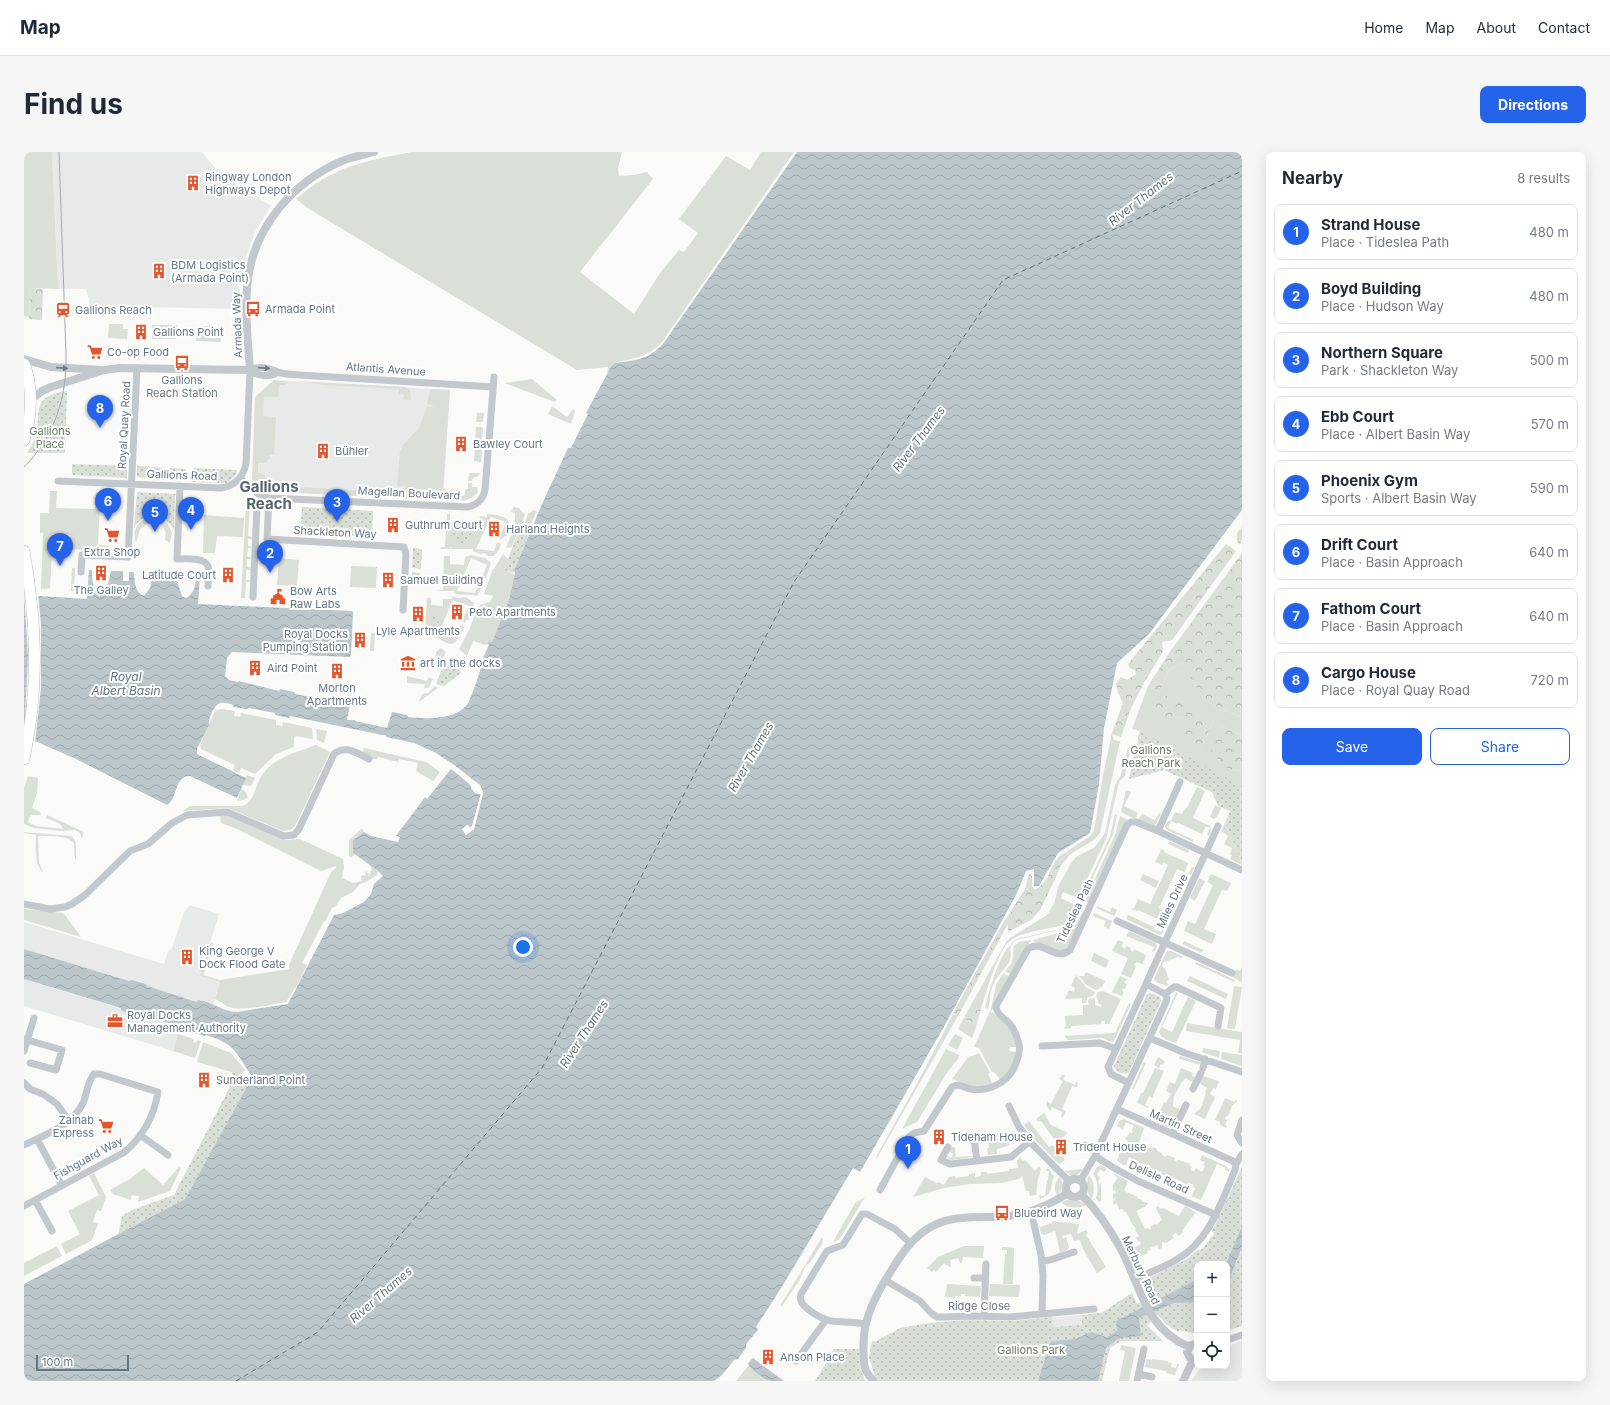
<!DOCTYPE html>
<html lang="en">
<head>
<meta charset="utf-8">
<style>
  :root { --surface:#fff; --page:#f6f6f7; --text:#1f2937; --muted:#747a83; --line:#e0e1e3; --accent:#2563eb }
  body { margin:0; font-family:Inter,sans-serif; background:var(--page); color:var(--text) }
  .controls { position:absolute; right:12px; bottom:12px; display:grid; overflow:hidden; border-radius:8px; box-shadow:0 4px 16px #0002 }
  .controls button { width:36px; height:36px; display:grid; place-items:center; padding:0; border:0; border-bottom:1px solid var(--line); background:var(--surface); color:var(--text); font:20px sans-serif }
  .scale { position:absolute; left:12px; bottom:10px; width:93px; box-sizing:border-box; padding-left:4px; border:2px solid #657683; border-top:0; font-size:11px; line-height:14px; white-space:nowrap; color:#657683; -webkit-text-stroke:3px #fff; paint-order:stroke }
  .you { position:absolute; left:499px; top:795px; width:14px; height:14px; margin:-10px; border:3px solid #fff; border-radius:50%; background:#1a73e8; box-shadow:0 0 0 6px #1a73e833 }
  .badge { display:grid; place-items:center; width:26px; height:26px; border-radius:50%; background:var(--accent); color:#fff; font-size:13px; font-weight:700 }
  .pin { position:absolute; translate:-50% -33px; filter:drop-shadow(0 1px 2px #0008) }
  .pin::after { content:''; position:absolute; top:21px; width:14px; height:12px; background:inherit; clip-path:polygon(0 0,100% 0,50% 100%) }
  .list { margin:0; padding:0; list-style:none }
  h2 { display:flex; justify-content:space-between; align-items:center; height:52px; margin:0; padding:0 16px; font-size:17px }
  h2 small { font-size:13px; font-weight:400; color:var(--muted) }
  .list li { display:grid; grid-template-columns:26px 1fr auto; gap:12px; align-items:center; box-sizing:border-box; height:56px; margin:0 8px 8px; padding:0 8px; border:1px solid var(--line); border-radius:8px }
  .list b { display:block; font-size:15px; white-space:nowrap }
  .list p { margin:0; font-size:13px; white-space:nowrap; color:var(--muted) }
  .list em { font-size:13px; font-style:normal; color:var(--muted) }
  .actions { display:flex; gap:8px; padding:12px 16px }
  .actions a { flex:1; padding:9px 0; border:1px solid var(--accent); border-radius:8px; text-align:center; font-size:14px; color:var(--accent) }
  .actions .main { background:var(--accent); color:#fff }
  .icon { flex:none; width:22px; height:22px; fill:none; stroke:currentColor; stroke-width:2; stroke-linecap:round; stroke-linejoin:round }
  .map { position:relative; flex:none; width:1218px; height:1229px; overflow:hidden; border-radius:8px }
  header { display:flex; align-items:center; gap:24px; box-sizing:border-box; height:56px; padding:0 20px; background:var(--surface); border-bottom:1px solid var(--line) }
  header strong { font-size:19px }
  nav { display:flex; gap:22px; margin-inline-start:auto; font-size:14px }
  .intro { display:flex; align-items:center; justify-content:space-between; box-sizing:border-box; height:96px; padding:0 24px }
  h1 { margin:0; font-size:28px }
  .button { padding:10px 18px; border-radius:8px; background:var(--accent); color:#fff; font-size:14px; font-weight:700 }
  main { display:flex; gap:24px; padding:0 24px }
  aside { flex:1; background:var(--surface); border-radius:8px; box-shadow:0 4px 16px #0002 }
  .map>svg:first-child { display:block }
</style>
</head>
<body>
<header>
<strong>Map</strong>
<nav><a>Home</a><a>Map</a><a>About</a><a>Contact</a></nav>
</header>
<div class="intro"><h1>Find us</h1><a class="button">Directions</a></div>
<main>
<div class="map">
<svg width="1218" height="1229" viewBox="0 0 1218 1229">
  <defs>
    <pattern id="forest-crowns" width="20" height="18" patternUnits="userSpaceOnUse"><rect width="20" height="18" fill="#dadfd7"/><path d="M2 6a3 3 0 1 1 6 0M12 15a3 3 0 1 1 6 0" fill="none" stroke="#b4b9b4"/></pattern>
    <pattern id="wetland-marsh" width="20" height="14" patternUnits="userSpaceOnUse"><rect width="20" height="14" fill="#dadfd7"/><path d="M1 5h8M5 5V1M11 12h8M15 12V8" fill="none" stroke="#b4b9b4"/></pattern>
    <pattern id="park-dots" width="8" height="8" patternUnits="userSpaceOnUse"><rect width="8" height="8" fill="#dadfd7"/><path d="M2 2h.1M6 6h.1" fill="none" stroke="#b4b9b4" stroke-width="1.8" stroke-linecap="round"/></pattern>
    <pattern id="water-waves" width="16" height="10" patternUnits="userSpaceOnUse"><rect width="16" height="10" fill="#bbc7cb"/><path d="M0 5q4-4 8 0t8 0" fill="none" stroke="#9ca6aa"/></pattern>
  </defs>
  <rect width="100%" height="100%" fill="#fafaf8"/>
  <path fill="#e8e9e9" d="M28,0H178L196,22L247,54L232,78L222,104L215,130L216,157L66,154L62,137H34Z
    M251,228L426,238L419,348L254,340L241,336L229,325L231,245Z
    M166,753L195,762L176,824L196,830L189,853L179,848H174L173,850L123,834L122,832L116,829L106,828L105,829L0,797V770L140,812L144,799L148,796L160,760Z
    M0,827L156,875L149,899L0,854Z
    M1058,1163V1173L1029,1175L1028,1165Z
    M1218,1188V1229H1167L1178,1214H1203V1195Z"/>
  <path fill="#dadfd7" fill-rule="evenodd" d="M0,0H28L34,137L6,136L5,165L0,164Z
    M388,0H598L594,16L595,24L610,23L623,20L629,27L556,120L610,162L636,121L655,98L660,100L674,81L655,67L702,4L726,18L737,0H770L638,190C623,206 611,205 591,211L583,224L584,215L553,218L285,57L272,47C310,14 340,9 388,0Z
    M85,172H99V177H104L103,187L84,186Z
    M128,173H153L152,187H128Z
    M173,174L197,175V190L172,189Z
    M508,227L533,248L531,250L480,231Z
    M250,228L265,230L261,233H255L254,245H240L239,264L252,265L250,303H246V307H244L242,311H234V321L241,322V333L247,335V337H251L252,335L260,334L341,339V340L355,341V342H358V341L380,342L381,334H373L376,299L379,293L395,276L403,255L411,254L403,252L406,239L409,237L426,238L418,348L253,340L239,336L228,327L231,245Z
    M272,229L382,235L386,238L387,248L379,247L380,242H375V237L297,233L296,232Z
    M528,254L543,265L549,257L551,259L547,272L524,262Z
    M453,261H460L459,270H452Z
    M452,275H459L458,290H451Z
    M451,294L458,295L457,310L450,309Z
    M445,321H457L453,325L449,326L448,329H444Z
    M444,331H448V335H453L454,340C444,352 432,349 419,348V337H422V345L440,344L442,337H444Z
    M26,339H33L32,356L71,357L72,341H77V343H73V357H76L74,393L84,394V399L45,397L46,383L29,382L26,436L17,438L19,381H16V361H25Z
    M222,352H226L224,384L230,385V387H224V394L229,395V396H224L223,405H228V407H223V415L228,416V418H222V428H227V430H222L221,446H217Z
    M490,355L495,356L501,363L488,395L482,396L491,373V361L487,359Z
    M510,358L513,359L507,372L501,371L504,362Z
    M423,362H426V370L455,371L456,364L463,365V362C480,364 490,364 483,384L479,385L478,388L475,386L482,370L467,365L452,397L470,399L473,390L477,392L475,398L470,404H464L460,401L456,402L449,399V397H428L427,396L426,397H416L417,395H421Z
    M180,363L220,366L219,385L193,384L191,401H179Z
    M124,365H133L141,369L138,373L132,370H126Z
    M122,366L124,371L116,377L112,391C109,381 111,371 122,366Z
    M143,371L148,381L146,391L141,388L142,381L139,375Z
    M479,402L484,407L480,418L491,423L485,448L468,490L464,489L462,493L449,489L443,504L435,497L446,476L452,459L456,453L467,449L469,444L460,442L469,417H470Z
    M447,403L461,406L467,411L462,426H460L459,429L457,428L463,413L447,406L433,439L451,441L455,431L457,432L456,439L453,444C445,442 437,444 430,441L431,439H412L419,438L420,404H426V412L440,413L441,405Z
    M255,406L275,408L273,434L253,433Z
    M327,414L353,415L352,436L326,435Z
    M48,416H51L50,439H47Z
    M388,420L396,421V430L387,429Z
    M429,444L433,446L442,445L450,451L445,468H442L441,471L438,469L445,454L429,448L415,480L433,481L437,473L440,475C438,481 432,496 423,491C418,489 415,486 409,484V481L415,480L401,479L403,446H407V453L419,454V447H427Z
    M347,481H351L350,499H346Z
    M417,496L422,500L413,516H411L412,500Z
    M428,505L432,507L412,531L418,517Z
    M1158,511L1180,548L1218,566V583L1195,573L1202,616L1218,619V634L1114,587L1116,579L1108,577L1124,534L1135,540L1145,518ZM1151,564L1189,569L1177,597L1158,567Z
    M383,524L403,529L405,525L409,527L405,535L400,537L401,532L383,531Z
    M411,534L414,536L395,550L398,542L404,541Z
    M197,557L211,559L210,564L216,565L217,561L252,568V573L258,574L259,570L288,576L289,587L271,584L270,587V595L252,602L231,622L217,616L215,621L209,618L211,613L177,597L176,593L191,559Z
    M292,577L303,579L300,591L293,588Z
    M1088,581L1090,588L1096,589L1076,681L1070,688L1045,703L1042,700L1066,684L1070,679L1079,623Z
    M292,593L306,600L271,674L266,678L259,679L204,656L159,659L166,654H219C232,648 230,635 238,623C249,606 273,600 292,593Z
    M1104,595L1107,596L1101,624L1095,630L1082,687L1054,746L1039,740L1037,746L1053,754L1045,770L1040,773C1028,776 1000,780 990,786C970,796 957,864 948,886L934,877L940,866L950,873C955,865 963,849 952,844L982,790L986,786L1023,763L1030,752L1034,735L1047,711L1052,705L1071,695L1081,681L1091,633L1097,623Z
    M340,596L402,610L416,620L409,629L392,619L394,611L375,607L374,610L354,605L353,607H350L339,601Z
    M223,623L231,626L227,634L219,633Z
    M4,624L14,626L13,641L8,656L16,660L17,662L16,663H7L4,669L5,671L13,674L39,677C36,669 28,669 22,666L23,663L60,680L58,687L56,681L51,678L35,679L10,676L0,672V636Z
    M1173,635L1181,639L1169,666L1186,674L1187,679L1185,684L1183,683L1186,676L1182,674L1178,682L1154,671L1153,672L1147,669L1144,676L1170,688L1169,690L1143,678L1141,674L1144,669H1147L1151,660L1158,662L1161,656H1163Z
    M217,637L221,639L224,645L220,648L213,649Z
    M1102,638L1107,640L1100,654L1114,661L1111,667L1097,660Z
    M1191,653L1197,656L1193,665L1190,667L1186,665Z
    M1135,661L1137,662L1130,676L1114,668L1118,662L1131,668Z
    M1091,662L1093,663L1089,682L1059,747H1057L1086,684Z
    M202,663L262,688L276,687L319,707L320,716L318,726L329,731L338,729L337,725L338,723L341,724L342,719L345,722L344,724H345L348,717L346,714V713L354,719L353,723L342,730L336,732L329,740L317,746L311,755L308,756L301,770L300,769L278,811L283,813L275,830L262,850C249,852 217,860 205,855C200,853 196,849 191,847L196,830L176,824L177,820L180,821L179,823L196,828L265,817V813L307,720L312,716V714L297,719L211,676L197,671L196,664Z
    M1096,664L1104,668L1065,751L1061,749L1091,683Z
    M1201,671L1218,710V713L1206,707L1208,703L1206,702L1208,696L1200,692L1204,684L1197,679Z
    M337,677H339L340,680L329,688L330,702L328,705L325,704V688Z
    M0,680L48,684L52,690V708C49,703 51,698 50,692C47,683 22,684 14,684L15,710L19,720C9,711 12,695 12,683L0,681Z
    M1145,689L1165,698L1164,701L1144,692Z
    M1135,696L1141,699L1140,700L1164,711L1161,720L1165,721L1168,715L1170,716L1167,723L1153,717L1135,756L1143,760L1138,769L1114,758L1113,759L1107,757L1110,756L1114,747L1126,752L1144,713L1139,710L1138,713L1131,710L1137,698Z
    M1119,722L1135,729L1132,736L1116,728Z
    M1187,722L1207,731L1203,739L1198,738L1180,777L1192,782L1188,792L1160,779L1164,769L1171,772L1189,733L1183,730Z
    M1175,726L1181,729L1171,749L1166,746Z
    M1073,754L1086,760L1088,755L1093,758L1090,764L1072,756Z
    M0,757L38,761L41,763L57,785L0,768Z
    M1059,759L1061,760L1044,797L1033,800L1008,788L1050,777Z
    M1070,761L1088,769L1085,777L1080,774L1082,769L1069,764Z
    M1104,763L1130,775V777L1137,780L1139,775L1141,776L1138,782L1136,783L1102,767Z
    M1047,773H1048L1046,775L993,788C981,796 990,800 985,810C980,819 971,825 968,836C965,843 967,850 964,857L961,856C966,837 975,798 993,787L1044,775Z
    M1105,779L1132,791L1133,794L1131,799L1128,800L1130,795L1102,784Z
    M1007,788L988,823L981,819L988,811L990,794L995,790Z
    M1094,788L1099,790L1098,795L1101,797L1102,794L1107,796L1106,798L1109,800L1110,797L1122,803L1119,811L1121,813L1112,810L1110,813L1112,814L1107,826L1097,822L1104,806L1088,799Z
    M1160,789L1179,798L1178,801L1158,792Z
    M1143,799H1147L1158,804L1157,806L1154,805L1138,811L1139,816H1141L1145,828L1142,829L1144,833L1143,834L1132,830L1130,826Z
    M1070,801L1085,808L1082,816L1067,809Z
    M1172,810L1211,828L1210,830L1171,812Z
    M1218,815V830L1213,828L1214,825L1212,827L1209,825L1212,817L1216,819Z
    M1062,820L1081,829L1078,835L1072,838L1062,833L1055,824H1060Z
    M979,821L986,825L967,860L974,864L989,879L993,895H986L985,899L993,900L989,914L977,929L970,920H968L955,896L950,895L967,857L972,833Z
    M1052,823L1063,836L1071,840L1070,843L1063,846L1062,851H1058V846L1041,847L1045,838L1050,840L1051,836L1047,834Z
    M1096,824L1105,828H1102L1100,831L1103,832L1101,837L1099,836L1098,839L1100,840L1098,844L1088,840Z
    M1166,824L1204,842L1202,847L1163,829Z
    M1210,834L1218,835L1211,877L1203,876Z
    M1079,839L1097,847L1085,872H1081V869H1078L1077,872L1047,874V876L1040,877L1042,874L1041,864L1059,863V853H1065L1064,849L1066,846L1071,847V853L1077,855L1078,853L1074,851V848L1072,844L1074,840Z
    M1152,840L1154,841L1138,875L1148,880L1164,845L1172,849L1152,891L1141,887L1140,885L1139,886L1136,883L1135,880Z
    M1105,851L1107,852L1090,889L1088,890L1078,886L1044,888L1040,884L1091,881Z
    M929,862L934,864L930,871L853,1006L852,1005L896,926Z
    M1163,871L1218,880V901H1214L1216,888L1162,879Z
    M154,882L170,887L169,890L171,891L174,888L177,889L171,906L149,899Z
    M931,882L939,886L933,898L924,893Z
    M179,890L207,901L221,918L218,921L224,929L163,1043H154L198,971L211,921L173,910Z
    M1179,896L1196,899L1195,906L1178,900Z
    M922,897L935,903L934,907L924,919L893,970L878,977Z
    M1198,900L1218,903V914L1197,907Z
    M955,901L966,921L964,922L969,933L952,936L928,927L945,904H948Z
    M1156,904L1178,911L1177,913L1155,907Z
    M1134,905L1141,909L1139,913L1137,912L1135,916L1130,913Z
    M1120,910L1122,911L1110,937H1108Z
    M1131,916L1140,919L1128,946L1125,944L1121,953L1125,955L1124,956L1113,951L1117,941H1119Z
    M1157,916L1169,921L1168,924L1173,926L1169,930L1161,926L1159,930H1158L1150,944L1149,954L1155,957L1156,960L1149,977L1127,967L1128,965L1148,975L1152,967L1136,960L1140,950L1142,951L1147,942L1142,939L1146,930L1151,932Z
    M1038,923H1041L1039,928L1051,933L1053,929L1054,932L1053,935L1048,934L1038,957L1042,959L1040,964L1037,965L1038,960L1028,955L1026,959L1022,953L1023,949L1027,952L1039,929L1035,927Z
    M1178,924L1195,929L1192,937L1189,936L1186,942L1191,945L1181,967L1170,962L1177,956L1182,941L1181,940L1183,936L1178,933L1176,931Z
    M1201,946L1210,950L1212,948H1214L1208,954L1204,964H1202L1201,967L1203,968L1201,973L1203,974L1202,976L1196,973V970L1191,968Z
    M1020,961L1027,973L1044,981L1032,990L1017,969L1015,970L1012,967Z
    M1100,967L1120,976L1115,990L1122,992L1121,994L1128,997L1129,995L1133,997V999L1138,1001V1003L1142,1005L1143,1003L1151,1006L1150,1009L1153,1010L1155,1007V1008L1166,1012L1165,1013L1168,1015L1167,1018L1170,1019L1172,1016L1176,1019H1179L1181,1014L1179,1013L1181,1010L1176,1008L1178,1003L1202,1014L1206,1020L1201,1018L1202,1016L1193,1012L1177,1048L1170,1045L1167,1046L1171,1036L1169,1035L1170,1033L1165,1031L1164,1033L1148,1025L1147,1026L1137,1022L1138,1020L1126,1016L1125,1012L1123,1013L1118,1011L1117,1012L1105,1005L1102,1013H1099L1093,1009L1098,993L1099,994L1101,991L1103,992L1104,989L1101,987L1102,985H1103L1106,980L1109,981L1108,978L1110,974L1102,970L1099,977L1093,974L1095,969Z
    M1005,969L1025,995L1029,993L1041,1008L1035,1012L1012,989L1000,973Z
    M981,981L986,993L973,997V1002L964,1003L963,996H965L963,982Z
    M928,995H931L932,1005L948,1004L949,1005L927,1008L924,1006V1005L927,1006L929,1002L925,999Z
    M998,1005L997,1007L999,1009L1001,1008L1011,1019L1015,1015L1017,1017L1014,1027L1012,1043L1006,1044L1005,1039H1002L998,1024L995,1027L977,1031L946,1032L920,1036L889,1045L901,1025L913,1031L914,1030L920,1033L925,1025L931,1024V1026L945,1024V1022L951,1021V1025L957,1024V1020H963V1022L985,1019V1017L994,1016L993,1008Z
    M1077,1013L1083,1017L1080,1020L1076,1017L1073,1023L1076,1025L1074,1031L1077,1033V1049L1075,1050L1072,1046C1075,1037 1074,1029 1069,1022L1073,1015Z
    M155,1015L157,1016L146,1039L114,1050L115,1044L108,1043L107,1048L89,1042L86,1038L106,1027L120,1016L139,1033Z
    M1024,1016L1030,1024C1025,1036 1031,1041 1016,1047L1015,1043L1021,1044L1023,1028H1024L1025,1019H1021Z
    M1057,1017L1059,1018L1053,1023L1047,1024L1041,1019Z
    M70,1021L82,1045L77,1059L73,1058L69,1070L74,1072L68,1088L42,1102L37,1092L56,1082L44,1059L75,1043L65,1024Z
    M1091,1022L1104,1029L1100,1039L1114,1045L1113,1046L1118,1048V1050H1120L1124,1051L1122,1054L1112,1059L1121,1077L1124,1076L1125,1078L1127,1077L1126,1075L1131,1072L1133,1073L1134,1071L1138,1068L1132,1057L1135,1050L1134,1055L1138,1057L1139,1056L1155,1064L1160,1055L1162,1054L1175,1063L1171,1061L1158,1079L1159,1080L1155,1084L1152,1081L1148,1083L1150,1086L1142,1091L1138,1090V1096L1135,1097L1133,1093L1126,1096L1127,1099L1126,1098L1123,1099L1124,1101L1111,1107L1112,1112L1106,1098L1117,1092L1116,1089L1115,1090L1112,1086L1115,1084L1111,1078L1112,1077L1107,1070L1104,1063L1102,1064L1104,1063L1102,1060H1100L1098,1057L1095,1058L1093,1051L1090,1053L1089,1049L1092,1047L1089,1046V1042L1092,1041V1039L1089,1038V1033L1094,1025L1090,1023Z
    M1065,1023C1071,1031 1071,1039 1067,1048C1063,1041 1062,1030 1065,1023Z
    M1035,1025C1040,1030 1039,1039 1033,1043C1030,1037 1030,1031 1035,1025Z
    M841,1045L815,1088L809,1090L831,1051Z
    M1044,1048L1056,1049L1062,1053C1054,1057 1043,1057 1037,1050Z
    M1028,1069L1055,1072L1053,1082L1062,1078L1064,1081L1062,1083L1082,1115L1073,1121L1059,1097L1056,1088L1050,1089L1047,1082L1038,1084L1039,1087L1042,1085L1045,1095L1043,1098L1032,1103L1036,1100L1031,1079L1020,1083L1017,1081L1014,1071L1016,1075L1028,1071Z
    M798,1085L799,1088L798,1092L786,1111L782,1113L775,1129L758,1154H756Z
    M33,1094L38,1104L0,1124V1111Z
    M940,1094H960L959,1106L939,1105L938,1111H936L934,1106L926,1108L927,1114L925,1115L920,1111L912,1120L910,1118L908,1120L903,1116L914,1105Z
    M978,1095L990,1096L989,1132H979L981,1102H983V1098H978Z
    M923,1132L957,1134L956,1145L941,1144V1142H937V1144H931V1146L921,1145Z
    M966,1132L996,1133L995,1145L965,1144Z
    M1097,1193L1112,1196L1105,1229H1095L1101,1199L1096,1198Z
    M1123,1207L1128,1208V1207L1144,1209V1211H1148L1147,1215L1152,1216L1153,1212H1155L1151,1223L1142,1221V1219L1121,1215Z
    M725,1213L745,1229H712Z"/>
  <path fill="url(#forest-crowns)" d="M6,136L19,137L18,168L5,167Z
    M1218,375V389L1215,393C1211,385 1212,381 1218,375Z
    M1202,392L1212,399L1148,488L1138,490L1139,499L1120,531L1107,556L1097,585L1090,583L1088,581L1099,551L1094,541L1092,531L1097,525L1103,528L1112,522L1111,518L1106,516L1104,512Z
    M1218,401V566L1180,548L1158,511L1145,518L1135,540L1189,569L1177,597L1164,593L1160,590L1158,567L1151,564H1132V551L1135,540L1124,534L1145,501Z
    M1195,573L1218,583V619L1202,616L1187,599Z
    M1042,700L1045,703L1036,715L1032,725L1016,758L1007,768L984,780V772L934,864L929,861L978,773L1001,737L1005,722L1008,724V734L1011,738C1029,728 1025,708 1042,700Z
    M952,844C963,849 955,865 950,873L940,866Z"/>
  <path fill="url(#wetland-marsh)" d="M187,790L189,791L180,821L177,820Z"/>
  <path fill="url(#park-dots)" d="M43,239L41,301H3C6,296 9,292 11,287C19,261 4,245 43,239Z
    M48,312L103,314V326L48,323Z
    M113,314L162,317V329L113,325Z
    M169,316L213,318L212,323L203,331L168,330Z
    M113,340L151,342L150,378C138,359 124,357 110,375Z
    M278,355L349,359L348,385L276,381Z
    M498,370L503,371L509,373L489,421L480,418Z
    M435,378L447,381L445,389L436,392L429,387V381Z
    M389,395L398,398L397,417L388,416Z
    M410,461L417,465L412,476L408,475L406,464Z
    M430,507L439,513L436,519L437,521L420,534L414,533L412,531Z
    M1116,579L1218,634V710L1201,671L1206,659L1194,654L1188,640L1140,618L1105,627Z
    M1126,841L1136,845L1137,849L1106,918L1104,921C1099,923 1091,919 1090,914L1123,842Z
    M208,920L227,926V927L161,1047L94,1083L98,1064L108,1058L150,1043L209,929L207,925Z
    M1218,1015V1174L1203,1179V1112H1173V1182L1155,1178L1154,1180L1142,1172L1134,1163L1123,1173L1139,1189H1097L1086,1196L1078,1229H855L851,1224L845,1205L848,1189H852L876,1176L905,1171L941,1168L987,1169L1028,1165L1029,1175L1058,1173V1163L1077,1161L1108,1141L1113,1152L1126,1145L1119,1129L1163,1107L1174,1098H1177L1190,1082L1188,1079Z
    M810,1197H836V1214L841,1229H791Z"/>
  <path fill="url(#water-waves)" d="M773,0H1218V358L1125,482L1093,511L1080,576L1075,632L1066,681L1034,701L1015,734H1010V717L1002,719L992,743L917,880L836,1020L829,1016L759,1133L732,1175L734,1178L722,1192V1196L714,1207L710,1208L698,1223L690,1229H0V1132L161,1047L227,927V923C211,899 211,892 182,883L181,884L166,880L165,877L114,862L113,863L105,862L97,858V856L0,827V797L105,829L108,828L122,832L123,834L173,850L174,848C188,849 198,860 213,860L264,852L310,763L319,761L340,750L347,742L350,732L359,724L353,718L329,701V688L340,680L347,684L374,690L376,685L372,684L401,645L403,647L427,617C437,624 446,630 451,641L457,642L448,674L447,676L443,673L438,677L442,683L450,677L459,641L458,637L430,613L412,601L390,591L362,585V583H358L266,564L265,566L251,563V561L225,556L223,557L209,555L210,553C206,552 200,550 197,551C190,552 184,567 185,573L173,597V602L177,604L222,626L213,646L166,624C150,623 154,647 143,653L52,607L0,584V443L63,447L65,418H68C68,427 68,437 76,441L79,440L84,432L87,419H99V429H105V420H110C111,428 110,440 120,444L126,436L129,421L154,422L153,429L158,444L162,446C170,442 173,432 171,424L176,423L174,452L328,459L329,460L327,503L326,505L208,500L203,506L201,524L205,528L214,530L215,529L255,539L256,537L270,540L271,542L326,553L323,568H331V569L363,576L368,560L383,563L384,565C402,567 429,568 442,554C447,549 455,521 458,513L457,512L460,507L459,506L465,493L463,492L464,489L468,490L485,448L491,421L490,419L518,352L544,296H547L564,262L562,261L587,215L591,211C611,208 624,208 639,192Z
    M1218,1074V1094L1203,1133V1112H1202Z
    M1173,1129V1150L1150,1151L1115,1166L1117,1184L1095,1186L1082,1196L1074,1229H1014L1027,1189L1052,1187L1067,1180L1083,1185L1093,1179L1092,1169L1168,1130Z
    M729,1206L760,1229C756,1229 751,1229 747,1229C740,1228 726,1217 724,1211Z"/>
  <path fill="#fafaf8" d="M0,441L14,442L17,472V536L11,591L0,586L4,504Z
    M430,613L456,633L459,641L450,677L442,683L438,677L444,673L446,676L448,674L457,642L451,641L447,636L448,634L427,617L428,615L444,627L450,633L452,639H457L450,631L428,614Z"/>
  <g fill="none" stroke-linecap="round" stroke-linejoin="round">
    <path stroke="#60757c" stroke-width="1" stroke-dasharray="5 4" stroke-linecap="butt" d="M212,1229L294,1180L518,916L770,430L979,128L1218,19"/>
    <defs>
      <path id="trunk" d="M0,212C9,233 8,267 0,288
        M0,399C13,471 15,536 0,607"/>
    </defs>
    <use href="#trunk" stroke="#b4b9bd" stroke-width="12"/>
    <path stroke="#c3c8cc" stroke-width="7" d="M226,218C234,213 245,216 254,220C260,223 270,222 276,223L469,235
      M226,218C233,224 246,226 254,220
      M216,326L234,342L245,346L444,355C453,353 459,347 461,338L470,225
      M34,329L197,336C211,334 219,325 222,312L226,218
      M156,334L153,407C161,407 180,405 184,414C186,420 184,429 184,434
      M245,346L243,387L380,395L382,402L379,458
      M57,420L58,403L104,405L113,216
      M229,445L233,355
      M1134,679L1156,630
      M0,752L26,757L41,755L48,752L61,743L106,699L124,692L148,671L163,663L203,660L260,684L270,683L275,677L310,602C322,592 334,602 345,607
      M1093,769L1208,821
      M1141,842L1150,835H1153L1197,856L1194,874
      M1126,886L1161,901L1218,920
      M0,887L38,898L32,918L6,911
      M1018,894L1076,891L1092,897
      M0,899L10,866
      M1179,916L1181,907
      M0,931L6,937L19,942L33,952L45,969
      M1105,931L1087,922L1084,915L1194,674
      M1169,937L1177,921
      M985,954L995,975L1009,993L1045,1029
      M1093,957L1209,1009L1212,1012
      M1218,968L1213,983L1218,991
      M1148,982L1162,953
      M116,983L144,1003
      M950,986L953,1009
      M13,987L36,1030V1034
      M0,993C21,983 49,973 59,951C63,942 63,930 70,922
      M924,995L917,1008L926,1012L987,1005L1006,989
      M1071,1004L1090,1016L1114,1029L1192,1063
      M1212,1012L1218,1002
      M1056,1029L1071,1004L1142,850L1143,846L1141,842L1122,832
      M856,1038L885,985L890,981L900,979L928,935C935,931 939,935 946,937C963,940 982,932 990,916C993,909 997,899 995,892C993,885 991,878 986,872C981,866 974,864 972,856V854L1004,797C1019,786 1031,811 1046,798L1103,673L1107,670H1112L1134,679L1218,718
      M11,1048L28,1079
      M0,1054L99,1001C118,986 130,964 134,940L76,922H70
      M1007,1059L1017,1103L1019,1123L1018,1162
      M1018,1109L1026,1108L1050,1100
      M950,1126H961
      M1110,1127C1124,1121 1139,1116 1152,1108C1185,1090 1197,1051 1211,1018L1212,1012
      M861,1128L896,1149L907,1161L913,1165H919L948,1164L986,1165L1070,1157
      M960,1165L962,1112
      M841,1172C817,1167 807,1175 785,1158C779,1153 775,1150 777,1142L803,1099L819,1093L838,1062H843L871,1077L886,1091
      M1203,1188L1218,1183
      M772,1209L802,1168
      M1115,1222L1128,1225
      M1113,1229L1120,1197"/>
    <path stroke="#c3c8cc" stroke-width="8" d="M0,207L27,215L77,218
      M6,248L18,239L27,235L80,218L96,216L226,218C224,189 220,157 224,127C231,74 269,30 318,9C328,5 339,3 350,0
      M1042 1036a9 9 0 1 1 18 0a9 9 0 1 1-18 0Z
      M1057,1042C1073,1058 1086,1077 1097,1097C1117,1135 1121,1176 1165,1195
      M1173,1192L1167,1193L1163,1200L1166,1206L1173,1208
      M850,1229C847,1226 844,1223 842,1219C838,1209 839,1179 843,1168C848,1150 857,1135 867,1119C884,1090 903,1068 939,1066C954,1064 970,1066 985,1064C1006,1061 1026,1053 1044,1041
      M1159,1229L1169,1208"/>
    <use href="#trunk" stroke="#fff" stroke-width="11"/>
    <path stroke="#a2aab0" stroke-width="1" d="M0,315C31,284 43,245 42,202L35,0"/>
  </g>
  <defs><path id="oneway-solid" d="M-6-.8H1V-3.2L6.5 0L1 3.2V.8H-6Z"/></defs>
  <g fill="#6a7a87">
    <use href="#oneway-solid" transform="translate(38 216) rotate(4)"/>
    <use href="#oneway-solid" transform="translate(240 216) rotate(5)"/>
  </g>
  <defs>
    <symbol id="building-bare" viewBox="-9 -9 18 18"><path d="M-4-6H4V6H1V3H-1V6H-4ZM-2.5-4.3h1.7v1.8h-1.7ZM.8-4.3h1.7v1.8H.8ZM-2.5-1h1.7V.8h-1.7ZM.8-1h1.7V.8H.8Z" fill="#e4572e" stroke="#fff" stroke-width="2.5" paint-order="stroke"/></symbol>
    <symbol id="bus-bare" viewBox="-9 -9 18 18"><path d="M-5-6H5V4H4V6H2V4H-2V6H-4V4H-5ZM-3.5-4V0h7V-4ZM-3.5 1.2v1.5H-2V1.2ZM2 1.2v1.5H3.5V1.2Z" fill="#e4572e" stroke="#fff" stroke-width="2.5" paint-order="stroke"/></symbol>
    <symbol id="station-bare" viewBox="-9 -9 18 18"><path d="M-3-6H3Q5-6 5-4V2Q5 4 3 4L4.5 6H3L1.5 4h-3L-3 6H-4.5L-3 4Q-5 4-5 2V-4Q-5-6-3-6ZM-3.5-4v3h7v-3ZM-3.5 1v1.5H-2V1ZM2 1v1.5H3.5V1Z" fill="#e4572e" stroke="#fff" stroke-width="2.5" paint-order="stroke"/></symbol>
    <symbol id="supermarket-bare" viewBox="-9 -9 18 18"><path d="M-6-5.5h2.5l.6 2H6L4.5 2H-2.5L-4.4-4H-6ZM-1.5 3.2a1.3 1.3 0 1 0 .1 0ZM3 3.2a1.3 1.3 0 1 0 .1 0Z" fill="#e4572e" stroke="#fff" stroke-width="2.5" paint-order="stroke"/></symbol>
    <symbol id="civic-bare" viewBox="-9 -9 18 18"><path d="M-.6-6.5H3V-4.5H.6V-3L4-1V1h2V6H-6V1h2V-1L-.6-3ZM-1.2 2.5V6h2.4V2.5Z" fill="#e4572e" stroke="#fff" stroke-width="2.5" paint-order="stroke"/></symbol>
    <symbol id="museum-bare" viewBox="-9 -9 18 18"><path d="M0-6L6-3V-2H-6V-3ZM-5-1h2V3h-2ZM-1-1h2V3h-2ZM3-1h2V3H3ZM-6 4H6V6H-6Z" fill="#e4572e" stroke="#fff" stroke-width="2.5" paint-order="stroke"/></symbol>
    <symbol id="office-bare" viewBox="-9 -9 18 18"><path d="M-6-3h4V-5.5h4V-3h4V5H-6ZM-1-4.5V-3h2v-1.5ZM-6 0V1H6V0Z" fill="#e4572e" stroke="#fff" stroke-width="2.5" paint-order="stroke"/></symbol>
  </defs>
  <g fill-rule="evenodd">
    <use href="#building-bare" x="158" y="20" width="22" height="22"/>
    <use href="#building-bare" x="124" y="108" width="22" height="22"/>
    <use href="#bus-bare" x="218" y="146" width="22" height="22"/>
    <use href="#station-bare" x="28" y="147" width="22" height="22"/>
    <use href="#building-bare" x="106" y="169" width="22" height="22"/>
    <use href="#supermarket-bare" x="60" y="189" width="22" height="22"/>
    <use href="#bus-bare" x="147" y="200" width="22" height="22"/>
    <use href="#building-bare" x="426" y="281" width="22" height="22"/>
    <use href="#building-bare" x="288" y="288" width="22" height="22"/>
    <use href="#building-bare" x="358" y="362" width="22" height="22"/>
    <use href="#building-bare" x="459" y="366" width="22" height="22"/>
    <use href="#supermarket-bare" x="77" y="372" width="22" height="22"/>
    <use href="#building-bare" x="66" y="410" width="22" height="22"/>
    <use href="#building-bare" x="193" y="412" width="22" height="22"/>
    <use href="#building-bare" x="353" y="417" width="22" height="22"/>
    <use href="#civic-bare" x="243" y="434" width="22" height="22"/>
    <use href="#building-bare" x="422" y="449" width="22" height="22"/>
    <use href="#building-bare" x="383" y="451" width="22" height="22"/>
    <use href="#building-bare" x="325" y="477" width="22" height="22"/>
    <use href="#museum-bare" x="373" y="500" width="22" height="22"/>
    <use href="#building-bare" x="220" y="505" width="22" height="22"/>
    <use href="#building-bare" x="302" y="508" width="22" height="22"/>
    <use href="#building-bare" x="152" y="794" width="22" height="22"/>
    <use href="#office-bare" x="80" y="858" width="22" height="22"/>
    <use href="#building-bare" x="169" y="917" width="22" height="22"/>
    <use href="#supermarket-bare" x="71" y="963" width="22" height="22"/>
    <use href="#building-bare" x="904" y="974" width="22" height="22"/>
    <use href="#building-bare" x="1026" y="984" width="22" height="22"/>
    <use href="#bus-bare" x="967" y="1050" width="22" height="22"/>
    <use href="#building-bare" x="733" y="1194" width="22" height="22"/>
  </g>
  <g text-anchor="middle" stroke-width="4" stroke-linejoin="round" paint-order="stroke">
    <g font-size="11" fill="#657683" stroke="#fff" text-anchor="start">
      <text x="181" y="29">Ringway London<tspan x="181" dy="13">Highways Depot</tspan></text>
      <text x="147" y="117">BDM Logistics<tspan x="147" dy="13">(Armada Point)</tspan></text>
      <text x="241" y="161">Armada Point</text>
      <text x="51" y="162">Gallions Reach</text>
      <text x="129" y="184">Gallions Point</text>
      <text x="83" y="204">Co-op Food</text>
      <text x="158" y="232" text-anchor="middle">Gallions<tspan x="158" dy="13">Reach Station</tspan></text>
      <text x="449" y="296">Bawley Court</text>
      <text x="311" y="303">Bühler</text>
      <text x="381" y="377">Guthrum Court</text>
      <text x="482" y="381">Harland Heights</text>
      <text x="88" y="404" text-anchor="middle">Extra Shop</text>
      <text x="192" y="427" text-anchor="end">Latitude Court</text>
      <text x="376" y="432">Samuel Building</text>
      <text x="77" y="442" text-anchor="middle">The Galley</text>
      <text x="266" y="443">Bow Arts<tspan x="266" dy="13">Raw Labs</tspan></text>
      <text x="445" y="464">Peto Apartments</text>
      <text x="394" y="483" text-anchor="middle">Lyle Apartments</text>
      <text x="324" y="486" text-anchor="end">Royal Docks<tspan x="324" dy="13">Pumping Station</tspan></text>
      <text x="396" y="515">art in the docks</text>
      <text x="243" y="520">Aird Point</text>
      <text x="313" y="540" text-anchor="middle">Morton<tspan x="313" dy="13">Apartments</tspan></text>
      <text x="175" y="803">King George V<tspan x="175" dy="13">Dock Flood Gate</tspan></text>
      <text x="103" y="867">Royal Docks<tspan x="103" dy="13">Management Authority</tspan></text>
      <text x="192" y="932">Sunderland Point</text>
      <text x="70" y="972" text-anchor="end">Zainab<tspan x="70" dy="13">Express</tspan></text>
      <text x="927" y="989">Tideham House</text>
      <text x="1049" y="999">Trident House</text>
      <text x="990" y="1065">Bluebird Way</text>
      <text x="756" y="1209">Anson Place</text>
    </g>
    <g font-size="11" fill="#657683" stroke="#fff">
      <text transform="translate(213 173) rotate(-92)" y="4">Armada Way</text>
      <text transform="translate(362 217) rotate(4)" y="4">Atlantis Avenue</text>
      <text transform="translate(100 273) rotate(-87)" y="4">Royal Quay Road</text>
      <text transform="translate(158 323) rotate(2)" y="4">Gallions Road</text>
      <text transform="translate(385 341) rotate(3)" y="4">Magellan Boulevard</text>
      <text transform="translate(311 380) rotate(3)" y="4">Shackleton Way</text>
      <text transform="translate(1148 749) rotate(-65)" y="4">Miles Drive</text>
      <text transform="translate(1051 759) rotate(-64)" y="4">Tideslea Path</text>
      <text transform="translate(1157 974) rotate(24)" y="4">Martin Street</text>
      <text transform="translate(64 1006) rotate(-29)" y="4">Fishguard Way</text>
      <text transform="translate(1135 1025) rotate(24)" y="4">Delisle Road</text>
      <text transform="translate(1117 1118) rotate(65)" y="4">Merbury Road</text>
      <text x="955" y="1158">Ridge Close</text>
    </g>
    <g font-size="11" fill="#687a64" stroke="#fff">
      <text x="26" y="283">Gallions<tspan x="26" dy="13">Place</tspan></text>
      <text x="1127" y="602">Gallions<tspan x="1127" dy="13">Reach Park</tspan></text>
      <text x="1007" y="1202">Gallions Park</text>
    </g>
    <g font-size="12" font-style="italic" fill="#60757c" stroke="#fff">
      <text transform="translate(1117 47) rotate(-38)" y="4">River Thames</text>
      <text transform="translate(895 287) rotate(-53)" y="4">River Thames</text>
      <text x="102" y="529">Royal<tspan x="102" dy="14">Albert Basin</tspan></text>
      <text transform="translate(727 605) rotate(-60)" y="4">River Thames</text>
      <text transform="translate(560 882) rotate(-57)" y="4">River Thames</text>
      <text transform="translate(357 1143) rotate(-41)" y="4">River Thames</text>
    </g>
    <g font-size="15" font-weight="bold" fill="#57646e" stroke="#fff">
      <text x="245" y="340">Gallions<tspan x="245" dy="17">Reach</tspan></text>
    </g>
  </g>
</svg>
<div class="controls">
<button>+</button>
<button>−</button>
<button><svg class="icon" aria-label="locate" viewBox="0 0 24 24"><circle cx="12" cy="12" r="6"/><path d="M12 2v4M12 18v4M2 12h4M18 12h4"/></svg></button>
</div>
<div class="scale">100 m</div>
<div class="you"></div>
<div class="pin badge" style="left:884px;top:1017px">1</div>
<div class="pin badge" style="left:246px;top:421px">2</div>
<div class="pin badge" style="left:313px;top:370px">3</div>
<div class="pin badge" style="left:167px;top:378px">4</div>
<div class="pin badge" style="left:131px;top:380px">5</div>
<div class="pin badge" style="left:84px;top:369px">6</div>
<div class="pin badge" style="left:36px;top:414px">7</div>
<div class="pin badge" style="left:76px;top:276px">8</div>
</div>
<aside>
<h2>Nearby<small>8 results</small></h2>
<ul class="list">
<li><span class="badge">1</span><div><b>Strand House</b><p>Place · Tideslea Path</p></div><em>480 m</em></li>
<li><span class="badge">2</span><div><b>Boyd Building</b><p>Place · Hudson Way</p></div><em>480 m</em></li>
<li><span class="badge">3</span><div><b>Northern Square</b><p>Park · Shackleton Way</p></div><em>500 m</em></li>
<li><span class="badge">4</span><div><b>Ebb Court</b><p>Place · Albert Basin Way</p></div><em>570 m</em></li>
<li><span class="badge">5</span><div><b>Phoenix Gym</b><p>Sports · Albert Basin Way</p></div><em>590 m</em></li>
<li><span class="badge">6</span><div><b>Drift Court</b><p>Place · Basin Approach</p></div><em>640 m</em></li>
<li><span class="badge">7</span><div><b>Fathom Court</b><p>Place · Basin Approach</p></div><em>640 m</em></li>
<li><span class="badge">8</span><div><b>Cargo House</b><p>Place · Royal Quay Road</p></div><em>720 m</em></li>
</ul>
<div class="actions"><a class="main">Save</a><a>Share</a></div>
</aside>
</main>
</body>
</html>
